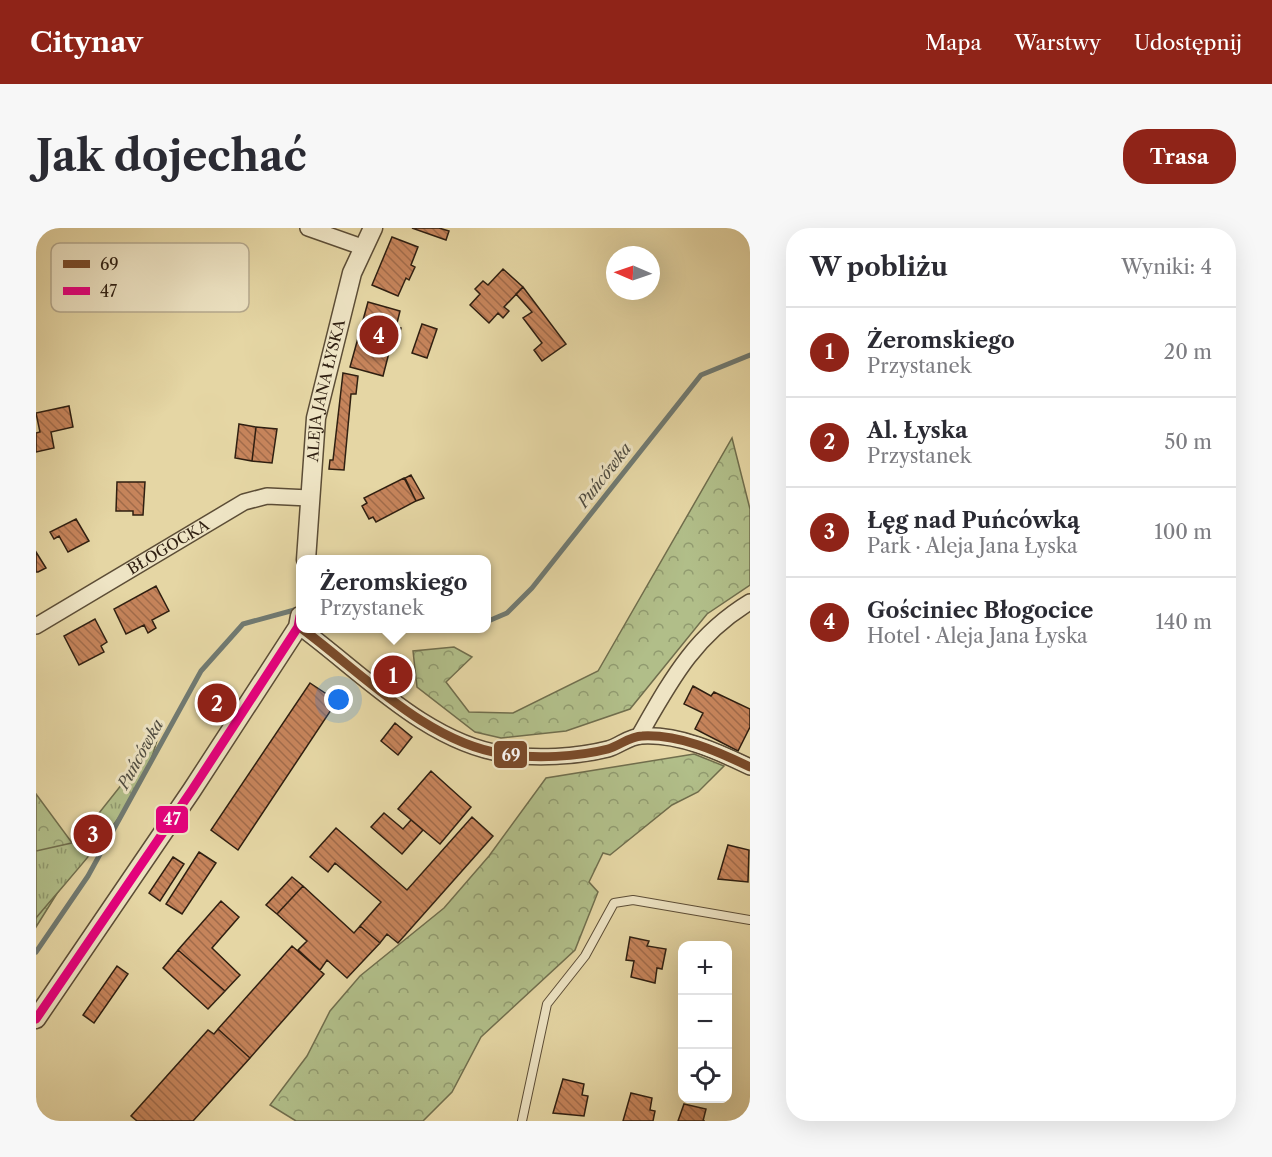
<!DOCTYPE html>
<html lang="pl">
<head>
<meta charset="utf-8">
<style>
  :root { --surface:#fff; --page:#f7f7f7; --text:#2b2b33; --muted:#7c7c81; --line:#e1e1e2; --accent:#8f2418 }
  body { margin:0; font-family:"Libre Caslon Text",serif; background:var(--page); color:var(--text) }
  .controls { position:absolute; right:18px; bottom:18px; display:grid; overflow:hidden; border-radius:12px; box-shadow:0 6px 24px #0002 }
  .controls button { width:54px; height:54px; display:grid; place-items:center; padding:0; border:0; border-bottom:2px solid var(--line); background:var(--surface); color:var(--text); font:30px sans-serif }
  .compass { position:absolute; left:570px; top:18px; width:54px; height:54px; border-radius:50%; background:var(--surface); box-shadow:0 6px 24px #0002; rotate:272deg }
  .you { position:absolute; left:303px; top:472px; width:21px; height:21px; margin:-15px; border:4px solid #fff; border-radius:50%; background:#1a73e8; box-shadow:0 0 0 9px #1a73e833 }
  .badge { display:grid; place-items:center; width:39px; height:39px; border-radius:50%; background:var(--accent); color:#fff; font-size:20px; font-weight:700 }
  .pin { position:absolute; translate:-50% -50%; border:3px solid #fff; box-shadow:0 2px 6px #0006 }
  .popup { position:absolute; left:260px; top:327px; width:195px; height:78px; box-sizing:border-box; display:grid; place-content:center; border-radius:12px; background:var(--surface); filter:drop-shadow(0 2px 4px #0005); font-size:20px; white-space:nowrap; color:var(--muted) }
  .popup b { font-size:22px; color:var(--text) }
  .popup::after { content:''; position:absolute; left:50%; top:100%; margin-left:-12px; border:12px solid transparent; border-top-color:var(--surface) }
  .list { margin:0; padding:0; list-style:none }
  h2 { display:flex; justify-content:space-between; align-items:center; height:78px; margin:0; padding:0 24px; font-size:26px }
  h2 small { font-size:20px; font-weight:400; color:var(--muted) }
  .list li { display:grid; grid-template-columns:39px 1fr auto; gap:18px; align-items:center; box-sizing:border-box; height:90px; padding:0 24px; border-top:2px solid var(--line) }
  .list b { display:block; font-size:22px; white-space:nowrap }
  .list p { margin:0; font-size:20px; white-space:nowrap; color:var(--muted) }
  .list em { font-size:20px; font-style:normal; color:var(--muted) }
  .icon { flex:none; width:33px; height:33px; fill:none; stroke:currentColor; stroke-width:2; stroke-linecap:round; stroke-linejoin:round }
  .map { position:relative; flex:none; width:714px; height:893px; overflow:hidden; border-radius:24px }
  header { display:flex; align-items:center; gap:36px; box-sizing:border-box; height:84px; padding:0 30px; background:var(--accent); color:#fff }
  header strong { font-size:28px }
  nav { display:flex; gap:33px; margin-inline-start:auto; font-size:21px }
  .intro { display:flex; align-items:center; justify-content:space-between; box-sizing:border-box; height:144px; padding:0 36px }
  h1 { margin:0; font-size:42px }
  .button { padding:15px 27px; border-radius:24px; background:var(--accent); color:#fff; font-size:21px; font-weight:700 }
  main { display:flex; gap:36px; padding:0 36px }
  aside { flex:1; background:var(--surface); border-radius:24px; box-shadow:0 6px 24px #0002 }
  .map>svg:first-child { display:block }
</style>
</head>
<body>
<header>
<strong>Citynav</strong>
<nav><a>Mapa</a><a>Warstwy</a><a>Udostępnij</a></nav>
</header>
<div class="intro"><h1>Jak dojechać</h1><a class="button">Trasa</a></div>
<main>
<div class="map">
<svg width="714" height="893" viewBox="0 0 714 893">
  <defs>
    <pattern id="forest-crowns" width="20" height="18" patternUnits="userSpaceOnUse" patternTransform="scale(1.5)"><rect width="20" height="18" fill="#b1be89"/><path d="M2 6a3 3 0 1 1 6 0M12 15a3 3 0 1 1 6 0" fill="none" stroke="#909a6f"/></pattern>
    <pattern id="park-tufts" width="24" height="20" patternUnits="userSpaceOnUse" patternTransform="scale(1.5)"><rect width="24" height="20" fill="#b1be89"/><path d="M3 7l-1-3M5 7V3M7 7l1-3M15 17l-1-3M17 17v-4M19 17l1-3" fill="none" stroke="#909a6f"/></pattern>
    <pattern id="building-back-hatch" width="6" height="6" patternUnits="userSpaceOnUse" patternTransform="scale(1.5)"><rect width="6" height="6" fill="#c6845b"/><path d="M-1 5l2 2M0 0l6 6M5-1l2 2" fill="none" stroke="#a16b4a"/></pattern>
  </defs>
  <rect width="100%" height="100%" fill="#e5d6a4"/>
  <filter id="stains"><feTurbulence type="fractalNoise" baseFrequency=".00333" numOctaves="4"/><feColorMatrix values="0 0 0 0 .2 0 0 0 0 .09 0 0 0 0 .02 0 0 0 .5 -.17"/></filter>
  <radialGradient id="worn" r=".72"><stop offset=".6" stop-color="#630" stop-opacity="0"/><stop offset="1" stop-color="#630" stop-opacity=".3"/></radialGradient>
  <path fill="url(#forest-crowns)" stroke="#706e4d" stroke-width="1.5" d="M696,210L714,281V357L671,386L594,481L530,503L465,510L439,504L381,459L377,423L418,419L436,429L410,454L433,484L477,485L562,443Z
    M658,526L688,538L662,564L636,577L574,627L567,625L553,654L562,664L539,722L445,809L416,864L387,893H260L234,877L271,828L294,783L324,748L408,680L453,628L510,550Z
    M0,566L45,627L0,699Z"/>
  <path fill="url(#park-tufts)" stroke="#706e4d" stroke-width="1.5" d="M121,512C106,576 42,639 0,690V623L40,614Z"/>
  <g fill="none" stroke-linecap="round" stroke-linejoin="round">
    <path stroke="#707a72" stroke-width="5" d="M450,394L471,385L496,360L665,147L714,127
      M0,724L52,648L165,443L207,396L262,381"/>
  </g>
  <path fill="url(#building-back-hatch)" stroke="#2f1f11" stroke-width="1.5" d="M376,0H403L413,3L410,12Z
    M356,9L382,19L375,37L379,39L373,52L370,50L362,68L336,57Z
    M467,41L487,59L468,79L473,83L467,90L462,85L453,95L434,77L444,66L439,61L447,53L452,57Z
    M487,59L530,116L506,133L498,122L506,115L487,90L496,84L480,66Z
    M332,74L364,83L360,99L365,100L361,114L356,113L347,148L314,139Z
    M386,96L401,101L391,130L376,125Z
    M307,145L322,148L320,166H315L308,242L293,241L294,232H297Z
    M33,178L37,199L15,204L18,220L0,224V205L4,204L0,185Z
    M203,196L220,199L216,233L199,230Z
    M220,199L241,201L236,235L216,233Z
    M375,247L388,270L380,273L369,250Z
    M368,250L380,273L340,294L337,289L333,291L326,278L331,275L328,270Z
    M81,254H109L107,287H97V283H80Z
    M40,291L53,313L32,324L23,308L18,311L14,304Z
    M0,324L10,340L2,344H0Z
    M120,358L133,383L116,392L120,400L112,405L108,397L90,406L78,381Z
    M59,391L71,414L65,418L68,424L43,437L28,408Z
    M274,455L301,473L202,622L175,602Z
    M657,458L675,468L678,464L714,481V499L702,523L659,501L667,485L648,476Z
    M359,495L376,509L362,527L345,513Z
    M395,543L435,579L404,616L362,581Z
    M348,585L367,601L375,592L387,602L366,626L335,599Z
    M436,589L457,608L362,715L351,706L344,715L324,698L345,674L299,635L292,644L274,629L300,600L371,662Z
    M692,617L713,622L712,654L682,651Z
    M163,624L180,635L146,686L130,676Z
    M137,629L148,636L124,673L113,665Z
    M256,649L267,658L241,686L230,677Z
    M267,658L318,705L324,698L344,715L311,750L291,732L284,742L262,722L271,713L241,686Z
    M185,673L203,689L176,720L204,747L189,763L142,722Z
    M594,709L613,713L611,718L630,721L626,741L621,740L619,755L595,749L598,733L590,732Z
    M256,718L288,746L214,830L182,801Z
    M142,722L189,763L172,781L127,740Z
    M81,738L92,746L58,795L47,787Z
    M182,801L214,830L157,893H101L95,888L172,802L178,806Z
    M527,851L548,856L546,867L552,868L548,888L517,885Z
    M595,865L616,870L614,882L619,883L617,893H587Z
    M648,876L670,881L667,893H669H642Z"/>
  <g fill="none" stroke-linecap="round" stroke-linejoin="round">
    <defs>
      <path id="service" d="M486,893L511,776L549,728L578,675L597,672L714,692"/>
      <g id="minor">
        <path d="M272,0L326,19"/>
        <path id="s1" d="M0,398L208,274L231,268L273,270"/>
        <path d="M265,400C325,444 391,515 468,526C499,531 541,529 572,521C583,518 594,508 606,508C643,506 681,523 714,539"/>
        <path d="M603,508C635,452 658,408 714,374"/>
      </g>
      <g id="tertiary">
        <path id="s2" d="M270,332L280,190L316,45L337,0"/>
        <path d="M0,791L156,562L262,399L264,388"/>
      </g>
    </defs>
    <use href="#service" stroke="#5c4d36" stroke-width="10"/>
    <use href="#minor" stroke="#5c4d36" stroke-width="18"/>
    <use href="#tertiary" stroke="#5c4d36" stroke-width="21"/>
    <use href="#service" stroke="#eee4c4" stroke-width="8"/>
    <use href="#minor" stroke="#eee4c4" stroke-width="15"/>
    <use href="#tertiary" stroke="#eee4c4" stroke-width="18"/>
    <defs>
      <path id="bus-1" d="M265,400C325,444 391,515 468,526C499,531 541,529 572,521C583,518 594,508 606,508C643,506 681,523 714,539"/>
      <path id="bus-2" d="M0,791L156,562L262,399L264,388"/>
    </defs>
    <use href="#bus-1" stroke="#eee4c4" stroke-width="14"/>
    <use href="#bus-2" stroke="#eee4c4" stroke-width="14"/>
    <use href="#bus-1" stroke="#7a4b2a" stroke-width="9"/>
    <use href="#bus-2" stroke="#e5007d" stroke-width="9"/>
  </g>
  <g text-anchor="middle" stroke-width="6" stroke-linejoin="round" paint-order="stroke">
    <g font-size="15" fill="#2f1f11" stroke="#eee4c4">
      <text dy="5" stroke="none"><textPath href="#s2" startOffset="171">ALEJA JANA ŁYSKA</textPath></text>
      <text dy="5" stroke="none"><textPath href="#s1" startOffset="154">BŁOGOCKA</textPath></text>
    </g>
    <g font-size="16" font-style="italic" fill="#4f4c41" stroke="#eee4c4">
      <text transform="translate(568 247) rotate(-52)" y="6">Puńcówka</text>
      <text transform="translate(104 526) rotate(-61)" y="6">Puńcówka</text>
    </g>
  </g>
  <rect x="15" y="15" width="198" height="69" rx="9" fill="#eee4c4" stroke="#b5a98e" stroke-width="1.5"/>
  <rect x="27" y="32" width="27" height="8" fill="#7a4b2a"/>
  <rect x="27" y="59" width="27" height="8" fill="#e5007d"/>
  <g font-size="16" fill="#2f1f11">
    <text x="64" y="42">69</text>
    <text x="64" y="69">47</text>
  </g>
  <g stroke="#eee4c4" stroke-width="2">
    <rect x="457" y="512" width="35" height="29" rx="6" fill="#7a4b2a"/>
    <rect x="119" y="577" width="34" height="29" rx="6" fill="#e5007d"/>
  </g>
  <g font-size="16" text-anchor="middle" font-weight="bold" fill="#fff">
    <text x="475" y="533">69</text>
    <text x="136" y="597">47</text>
  </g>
  <rect width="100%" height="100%" filter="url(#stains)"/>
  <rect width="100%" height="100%" fill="url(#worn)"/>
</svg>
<div class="controls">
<button>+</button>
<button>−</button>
<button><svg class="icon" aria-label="locate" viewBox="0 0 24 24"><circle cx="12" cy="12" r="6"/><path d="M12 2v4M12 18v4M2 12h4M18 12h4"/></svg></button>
</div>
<svg class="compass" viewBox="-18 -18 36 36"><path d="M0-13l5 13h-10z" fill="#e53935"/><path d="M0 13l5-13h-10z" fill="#7c7c81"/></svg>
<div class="you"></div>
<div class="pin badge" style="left:357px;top:447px">1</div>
<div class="popup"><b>Żeromskiego</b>Przystanek</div>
<div class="pin badge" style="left:181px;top:475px">2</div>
<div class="pin badge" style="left:57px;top:606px">3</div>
<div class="pin badge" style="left:343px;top:107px">4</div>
</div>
<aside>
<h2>W pobliżu<small>Wyniki: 4</small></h2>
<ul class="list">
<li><span class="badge">1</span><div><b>Żeromskiego</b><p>Przystanek</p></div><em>20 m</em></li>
<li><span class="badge">2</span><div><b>Al. Łyska</b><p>Przystanek</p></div><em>50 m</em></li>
<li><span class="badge">3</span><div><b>Łęg nad Puńcówką</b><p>Park · Aleja Jana Łyska</p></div><em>100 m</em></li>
<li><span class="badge">4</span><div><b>Gościniec Błogocice</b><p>Hotel · Aleja Jana Łyska</p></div><em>140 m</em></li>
</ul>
</aside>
</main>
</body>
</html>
